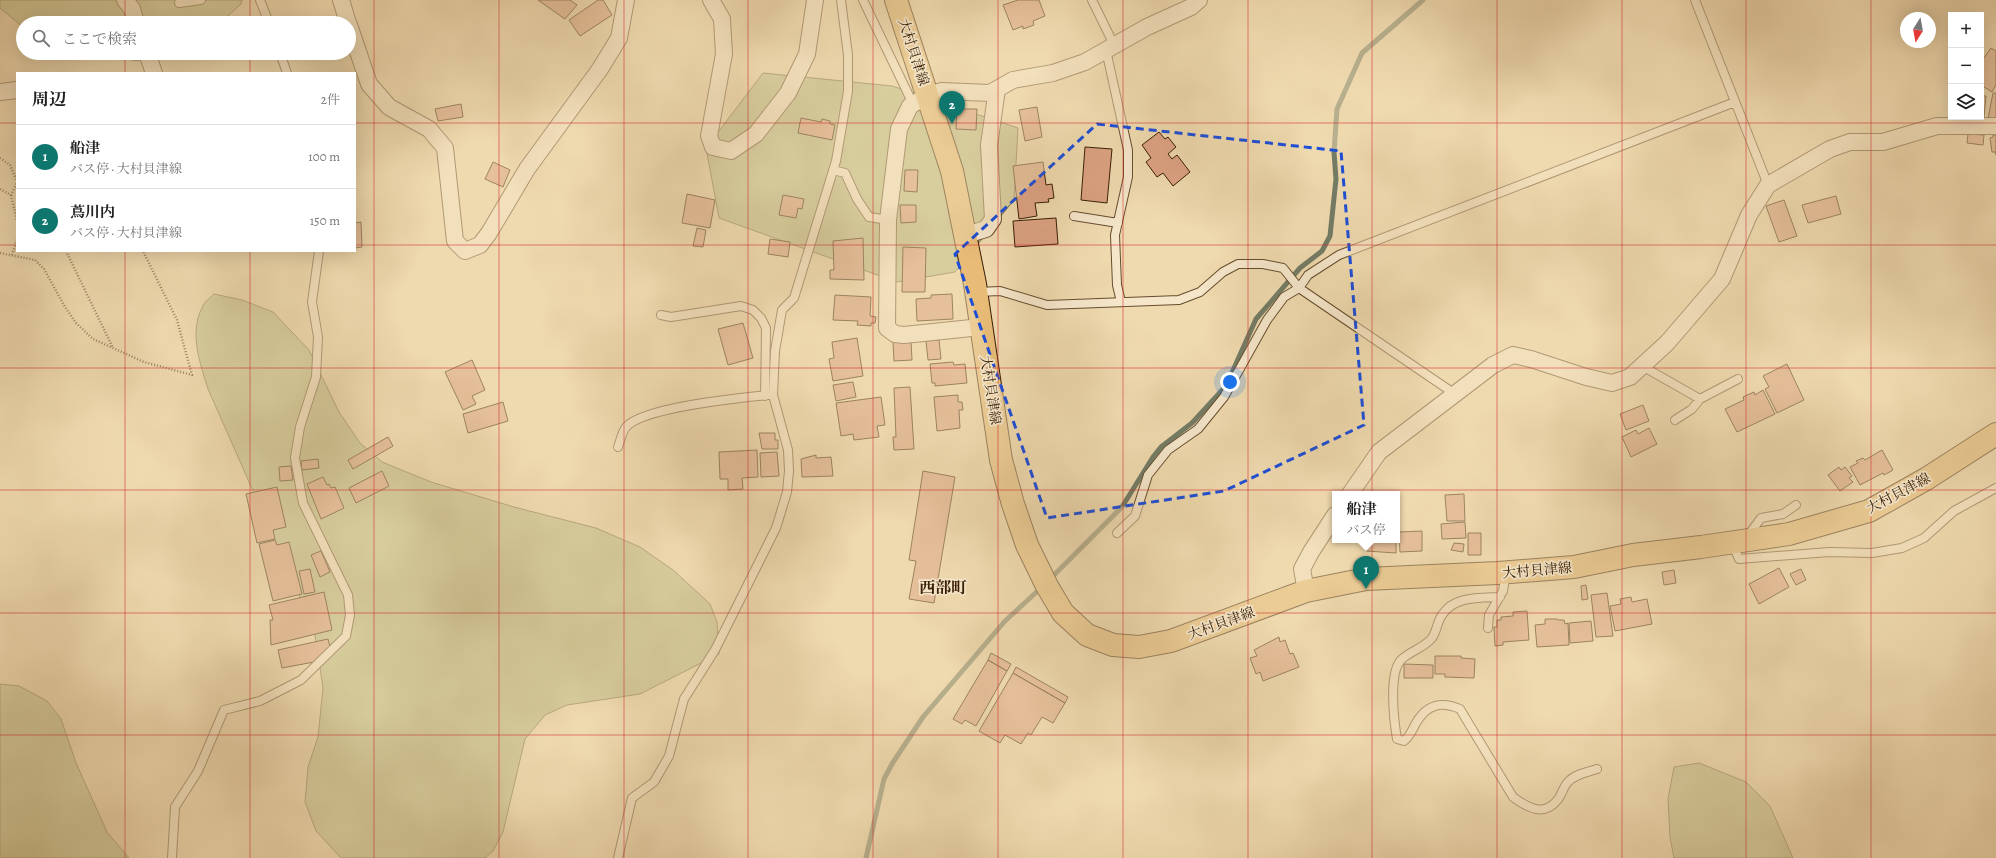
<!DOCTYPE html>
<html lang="ja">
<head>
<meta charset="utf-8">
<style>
  :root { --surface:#fff; --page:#f6f6f6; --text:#222; --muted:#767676; --line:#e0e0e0; --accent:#0f766e }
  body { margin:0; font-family:Alegreya,"Noto Serif JP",serif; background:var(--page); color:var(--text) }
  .controls { position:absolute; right:12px; top:12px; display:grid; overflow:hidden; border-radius:0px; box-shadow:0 4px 16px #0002 }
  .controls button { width:36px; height:36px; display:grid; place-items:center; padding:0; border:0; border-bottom:1px solid var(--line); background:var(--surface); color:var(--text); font:20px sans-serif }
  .compass { position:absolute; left:1900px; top:12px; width:36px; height:36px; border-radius:50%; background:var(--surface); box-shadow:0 4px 16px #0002; rotate:191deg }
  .you { position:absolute; left:1230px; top:382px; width:14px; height:14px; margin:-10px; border:3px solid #fff; border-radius:50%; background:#1a73e8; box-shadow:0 0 0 6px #1a73e833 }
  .badge { display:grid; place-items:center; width:26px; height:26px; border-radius:50%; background:var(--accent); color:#fff; font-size:13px; font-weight:700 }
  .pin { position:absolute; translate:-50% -33px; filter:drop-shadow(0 1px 2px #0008) }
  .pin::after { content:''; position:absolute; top:21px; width:14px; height:12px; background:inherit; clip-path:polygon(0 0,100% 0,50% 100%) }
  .popup { position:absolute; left:1332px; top:491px; width:68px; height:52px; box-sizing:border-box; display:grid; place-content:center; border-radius:0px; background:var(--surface); filter:drop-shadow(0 1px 3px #0005); font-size:13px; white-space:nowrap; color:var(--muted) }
  .popup b { font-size:15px; color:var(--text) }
  .popup::after { content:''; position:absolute; left:50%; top:100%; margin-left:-8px; border:8px solid transparent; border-top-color:var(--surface) }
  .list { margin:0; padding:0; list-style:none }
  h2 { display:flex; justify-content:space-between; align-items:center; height:52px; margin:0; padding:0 16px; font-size:17px }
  h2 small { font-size:13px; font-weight:400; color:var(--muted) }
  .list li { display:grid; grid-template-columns:26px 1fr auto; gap:12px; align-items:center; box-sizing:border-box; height:64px; padding:0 16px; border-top:1px solid var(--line) }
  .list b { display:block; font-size:15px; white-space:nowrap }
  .list p { margin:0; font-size:13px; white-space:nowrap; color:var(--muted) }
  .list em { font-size:13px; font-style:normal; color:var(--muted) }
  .icon { flex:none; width:22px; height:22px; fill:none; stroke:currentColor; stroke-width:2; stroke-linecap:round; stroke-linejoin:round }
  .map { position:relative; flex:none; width:1996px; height:858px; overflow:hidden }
  .search { position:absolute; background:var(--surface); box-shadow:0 4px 16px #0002; left:16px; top:16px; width:340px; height:44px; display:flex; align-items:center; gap:10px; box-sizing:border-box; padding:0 14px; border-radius:22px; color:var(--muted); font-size:15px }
  .panel { position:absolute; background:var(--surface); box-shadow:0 4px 16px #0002; left:16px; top:72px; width:340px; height:180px; border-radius:0px }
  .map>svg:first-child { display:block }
</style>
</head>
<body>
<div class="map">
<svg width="1996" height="858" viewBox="0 0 1996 858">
  <rect width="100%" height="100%" fill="#efd9ae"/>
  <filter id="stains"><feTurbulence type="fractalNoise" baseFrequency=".005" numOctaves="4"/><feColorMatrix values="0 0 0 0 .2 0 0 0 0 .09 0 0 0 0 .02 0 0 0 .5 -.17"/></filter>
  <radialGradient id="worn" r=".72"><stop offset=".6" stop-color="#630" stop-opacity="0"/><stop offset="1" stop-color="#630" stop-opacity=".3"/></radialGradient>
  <path fill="#bcbe88" stroke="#7a6e46" d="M0,0H242L241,4L220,23H23V27L0,8Z
    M104,53H163L136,61Z
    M763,73L892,86L1018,128L1014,200L955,272L897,282L719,218L706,148Z
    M214,294L242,300L273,312L309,350L339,412L360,443L382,462L431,482L514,507L596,528L640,547L673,570L710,604L717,622L719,654L640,694L567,705L545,715L525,739L503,832L493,851L485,858H341L316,831L305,802L308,767L318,737L323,688L314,629L208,389C200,363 189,333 202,308C204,302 210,298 214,294Z
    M0,684L19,686L47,701L61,719L76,763L107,832L129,858H0Z
    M1699,763L1746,782L1770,806L1793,858H1674L1670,837L1668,799L1674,767Z"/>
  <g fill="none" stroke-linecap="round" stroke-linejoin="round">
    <path stroke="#737c65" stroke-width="5" d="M1049,580L1122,507L1153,457L1161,447L1192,423L1226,386L1256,319L1300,268L1322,251L1330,236L1336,179L1334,152L1337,109L1362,53L1423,0
      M866,858L884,779L892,764L923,717L1005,621L1042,587"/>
  </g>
  <path fill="#dca282" stroke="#381e04" d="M538,0H570L577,5L565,19Z
    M598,0H603L612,15L580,36L569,20Z
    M1018,0H1039L1045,16L1033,21L1034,25L1023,29V26L1013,30L1003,5Z
    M1991,48L1996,51V85L1992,92L1981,85V62Z
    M1993,93H1996V120L1988,119Z
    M1981,96H1986L1984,117H1981Z
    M461,104L463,117L438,121L435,109Z
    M1037,107L1042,137L1025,141L1019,110Z
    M957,109H977L976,130L956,129Z
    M801,118L821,122L822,119L830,121V124L835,125L832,140L798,133Z
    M1159,132L1165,139L1168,137L1176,147L1168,154L1172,159L1177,155L1190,172L1173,186L1163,173L1157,177L1146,162L1151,158L1142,145Z
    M1968,134L1984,135L1983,145L1967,143Z
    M1993,135H1996V155V152H1992L1990,138L1993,137Z
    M1085,147L1112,149L1107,203L1081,200Z
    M493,162L510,170L503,187L485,179Z
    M1043,162L1046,185L1052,184L1054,198L1048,199L1049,202L1035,203L1037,216L1019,219L1013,166Z
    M905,170H918L917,192L904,191Z
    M687,194L715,200L710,228L682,223Z
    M783,195L804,199L802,209L798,208L796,218L779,215Z
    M1836,196L1841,214L1808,223L1802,205Z
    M1784,200L1797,236L1779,242L1766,206Z
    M900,205H916V222L901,223Z
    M1056,218L1058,244L1015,247L1013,221Z
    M361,222L362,247L355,248V223Z
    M697,228L706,230L703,247L693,246Z
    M863,238L864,280L830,279V270H834L833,241Z
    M770,239L790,242L788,257L768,254Z
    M903,247L926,248L925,292H902Z
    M952,294L953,319L917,321L916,299L931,298V295Z
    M835,295L871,297L870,316L876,317L875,323H871V326L857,325L858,321L833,320Z
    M743,323L753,358L728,365L718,329Z
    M857,338L863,376L833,381L829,359L834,358L832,342Z
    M939,340L941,359L928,360L926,341Z
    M911,341L912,360L894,361L893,342Z
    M472,360L485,390L472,396L476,404L463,410L445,372Z
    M953,362L954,365L965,364L967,383L935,386V383H932L930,364Z
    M1787,364L1804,400L1777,413L1765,389L1769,387L1763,376Z
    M853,382L856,397L836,401L833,385Z
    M910,387L914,449L894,450L893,437H896L894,388Z
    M1763,390L1775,414L1737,432L1725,409L1744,400L1743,397L1754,392L1755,395Z
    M958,395V402H962L963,410H959L960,428L937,431L934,397Z
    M881,397L885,425L877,426L879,437L854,440L853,434L841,436L836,403Z
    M503,402L508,421L468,433L463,414Z
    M1643,405L1649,421L1626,430L1620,414Z
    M1649,428L1657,444L1631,457L1622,437L1636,430L1638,434Z
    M759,433H775V440H778V449H762Z
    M388,437L393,446L353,469L348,460Z
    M757,450L758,477L742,478L743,489L728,490V479H720L719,452Z
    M1882,450L1893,470L1884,475L1883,473L1860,485L1850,467L1858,463L1856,461L1863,458L1865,460Z
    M777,452L779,476L761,477L760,453Z
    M816,455V458L831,457L833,476L802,477L801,459Z
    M318,459L319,468L302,470L301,461Z
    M291,466L293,480L280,481L279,467Z
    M1839,467L1841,470L1845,467L1852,476L1849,478L1853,482L1840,491L1828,475Z
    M382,471L389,486L356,503L349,488Z
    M923,471L955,477L934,603L909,599L916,561L909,560Z
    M323,477L327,485L329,484L331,488L335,487L344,508L321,519L307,484Z
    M277,487L286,527L273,530L275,539L257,543L246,494Z
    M1464,494L1465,521H1447L1445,495Z
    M1465,522L1466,538L1442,539L1441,524Z
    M1422,531V551L1400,552L1399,532Z
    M1468,533H1481V555H1468Z
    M275,540L277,545L289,542L302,594L273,601L259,544Z
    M1367,540H1396V553L1366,551Z
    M1454,543L1464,544L1463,552L1451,550Z
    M321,551L330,572L320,577L311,555Z
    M1779,568L1789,587L1759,604L1749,584Z
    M310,569L315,592L304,594L299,571Z
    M1801,569L1806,580L1796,585L1790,574Z
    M1674,570L1676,583L1664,585L1662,572Z
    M1586,585L1588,599L1582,600L1581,586Z
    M324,592L332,630L271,645L270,620H273L269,605Z
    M1607,593L1613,636L1596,637L1591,595Z
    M1631,597L1632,602L1647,599L1652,624L1615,631L1610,606L1621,604L1620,599Z
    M1527,611L1529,640L1503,642V645L1495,646L1494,627H1497V620H1501V617L1513,616V612Z
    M1545,619H1557L1558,620H1564L1565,624L1568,623L1569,645L1537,647L1535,625L1545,624Z
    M1591,621L1593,641L1570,643L1569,623Z
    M1279,637L1280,642L1285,640L1290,654L1293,653L1299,667L1263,681L1260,672L1256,674L1250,658L1257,656L1254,650Z
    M328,639L330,647L314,662L282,668L278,650Z
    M991,653L1011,664L1007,671L988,660Z
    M1435,656H1461V658L1475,659L1474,678L1445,677V674H1435Z
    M988,660L1007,671L976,726L965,720L962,724L953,719Z
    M1404,664L1433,665V678H1404Z
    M1016,667L1068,697L1065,703L1013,673Z
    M1013,673L1065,703L1053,723L1042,717L1031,735L1028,733L1021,744L1005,735L1000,743L979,731Z"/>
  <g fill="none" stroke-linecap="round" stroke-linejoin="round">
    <defs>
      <path id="lane" d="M260,0L269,23
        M863,0L913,104
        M1092,0L1114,45
        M1695,0L1768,185
        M179,3L201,0
        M1106,50L1128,150V177L1115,235L1117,285L1121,302
        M280,53L287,73
        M833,170L845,173L857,199L869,217L888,220
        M1074,216L1118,223
        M977,292L1000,291L1047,305L1179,300L1200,292L1223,272L1238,264H1263L1283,268L1299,288L1455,394
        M661,315L671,317L741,306L753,310L761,318L766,328L765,396
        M1642,366L1700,399L1738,379
        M1675,420L1692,409L1700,399
        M618,447C620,442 622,432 626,427C644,407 740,398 768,395
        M1117,533L1135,516L1148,475L1168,450L1198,429L1224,397L1267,320L1284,297L1299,288L1308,275L1339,255L1735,102
        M1747,537L1761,518L1783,514L1796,505
        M1732,543L1739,559L1829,552L1872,553L1902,548L1924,538L1954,511L1996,488
        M1500,597C1479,598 1454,596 1442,615C1437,622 1437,631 1432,638C1425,647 1411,651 1402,659C1388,671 1394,721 1397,739L1404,741C1411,735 1412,730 1416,723C1427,704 1441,701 1460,709L1513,797C1528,808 1545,818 1559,798C1562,793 1564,786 1568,782C1575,774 1588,772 1597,769
        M1488,628L1489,615L1503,591L1506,573
        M172,858L175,807L198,771L224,710L260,701L301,680L346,636L350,615L348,595L303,503L295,458L300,427L316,377L318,337L312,302L319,251
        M618,858L632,798L654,782L669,756L684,699L715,650L776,528L787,492L789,471L788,450L773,395L775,351L782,310L794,298L836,161L848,91V55L841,0"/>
      <path id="street" d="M125,0L132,9L136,23
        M341,0L348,23
        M711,0L722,19L724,54L709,136L713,147L731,151L756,134L788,93L807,54L815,0
        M349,25L369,84L389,107L429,129L445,148L455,241L465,251L480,245L489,233L527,169L600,69L619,38L626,0
        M147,53L154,73
        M0,92L17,90
        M966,235L986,229L993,219L989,145L997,89
        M981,327L904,335L895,334L887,328L888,220L899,129L910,106L928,95L942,91L990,93L1013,80L1053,73L1085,62L1147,27L1191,7L1199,0
        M1350,494L1379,452L1493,365L1513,355L1531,359L1586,377L1612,383L1630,377L1667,343L1722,279L1749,215L1768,185L1830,149L1850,142H1883L1937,126H1996
        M1306,591L1302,569L1311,552L1335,515"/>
      <path id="primary" d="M896,0L952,171L975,284L1001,460L1013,504L1027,545L1047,586L1063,613L1087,635L1113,645L1139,647L1171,641L1306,591L1366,579L1498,573L1574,567L1633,555L1701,547L1789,534L1869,511L1926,479L1996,434"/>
    </defs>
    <use href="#lane" stroke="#664d2e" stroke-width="10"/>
    <use href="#street" stroke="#664d2e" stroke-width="18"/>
    <use href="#primary" stroke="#381e04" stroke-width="24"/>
    <path stroke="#381e04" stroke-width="2.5" stroke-dasharray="1 2" stroke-linecap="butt" d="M0,158L10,165L17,181
      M0,189L11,195L17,183
      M11,195L17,221
      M66,251L113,348
      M0,253L35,260L44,269L65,307L76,323L93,339L144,362L192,375L177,320L143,251
      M12,255L17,240"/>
    <use href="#lane" stroke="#f5e6ca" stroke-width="8"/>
    <use href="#street" stroke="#f5e6ca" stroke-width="16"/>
    <use href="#primary" stroke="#e8bc77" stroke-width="22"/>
  </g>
  <path d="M0 0H1996V858H0ZM1097,124L1341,151L1364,425L1224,491L1047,518L955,254Z" fill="#efd9ae" fill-opacity=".55" fill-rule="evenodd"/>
  <path fill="none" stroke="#1d4ed8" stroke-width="3" stroke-dasharray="8 5" stroke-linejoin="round" d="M1097,124L1341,151L1364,425L1224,491L1047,518L955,254Z"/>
  <path fill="none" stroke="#d62828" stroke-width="1" stroke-opacity="0.55" d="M125,0V23M250,0V23M374,0V858M499,0V858M624,0V858M748,0V858M873,0V858M998,0V858M1123,0V858M1248,0V858M1372,0V858M1497,0V858M1622,0V858M1746,0V858M1871,0V858M125,53V73M250,53V73M0,123H17M355,123H1996M0,245H17M355,245H1996M125,251V858M250,251V858M0,368H1996M0,490H1996M0,613H1996M0,735H1996"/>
  <g text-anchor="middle" stroke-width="3.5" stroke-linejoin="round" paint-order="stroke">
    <g font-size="14" fill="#381e04" stroke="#f5e6ca">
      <text transform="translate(914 52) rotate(72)" y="5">大村貝津線</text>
      <text transform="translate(991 390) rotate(81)" y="5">大村貝津線</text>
      <text transform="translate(1898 493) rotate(-28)" y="5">大村貝津線</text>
      <text transform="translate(1537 570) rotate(-5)" y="5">大村貝津線</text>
      <text transform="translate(1221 623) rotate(-20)" y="5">大村貝津線</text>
    </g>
    <g font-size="16" font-weight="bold" fill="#381e04" stroke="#f5e6ca">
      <text x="943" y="593">西部町</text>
    </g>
  </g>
  <rect width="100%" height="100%" filter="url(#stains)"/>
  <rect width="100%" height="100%" fill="url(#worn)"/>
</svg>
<div class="controls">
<button>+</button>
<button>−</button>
<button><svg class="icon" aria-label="layers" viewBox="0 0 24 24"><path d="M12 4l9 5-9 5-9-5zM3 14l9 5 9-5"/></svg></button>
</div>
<svg class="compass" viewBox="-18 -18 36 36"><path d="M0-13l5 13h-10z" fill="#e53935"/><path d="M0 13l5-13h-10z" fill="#767676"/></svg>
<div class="you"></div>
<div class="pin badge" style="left:1366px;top:589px">1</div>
<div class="popup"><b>船津</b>バス停</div>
<div class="pin badge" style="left:952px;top:124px">2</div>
<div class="search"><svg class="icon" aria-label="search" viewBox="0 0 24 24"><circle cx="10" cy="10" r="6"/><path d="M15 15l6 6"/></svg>ここで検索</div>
<section class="panel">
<h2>周辺<small>2件</small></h2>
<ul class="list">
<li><span class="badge">1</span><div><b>船津</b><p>バス停 · 大村貝津線</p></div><em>100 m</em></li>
<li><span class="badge">2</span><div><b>蔦川内</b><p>バス停 · 大村貝津線</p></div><em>150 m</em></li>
</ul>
</section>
</div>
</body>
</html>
